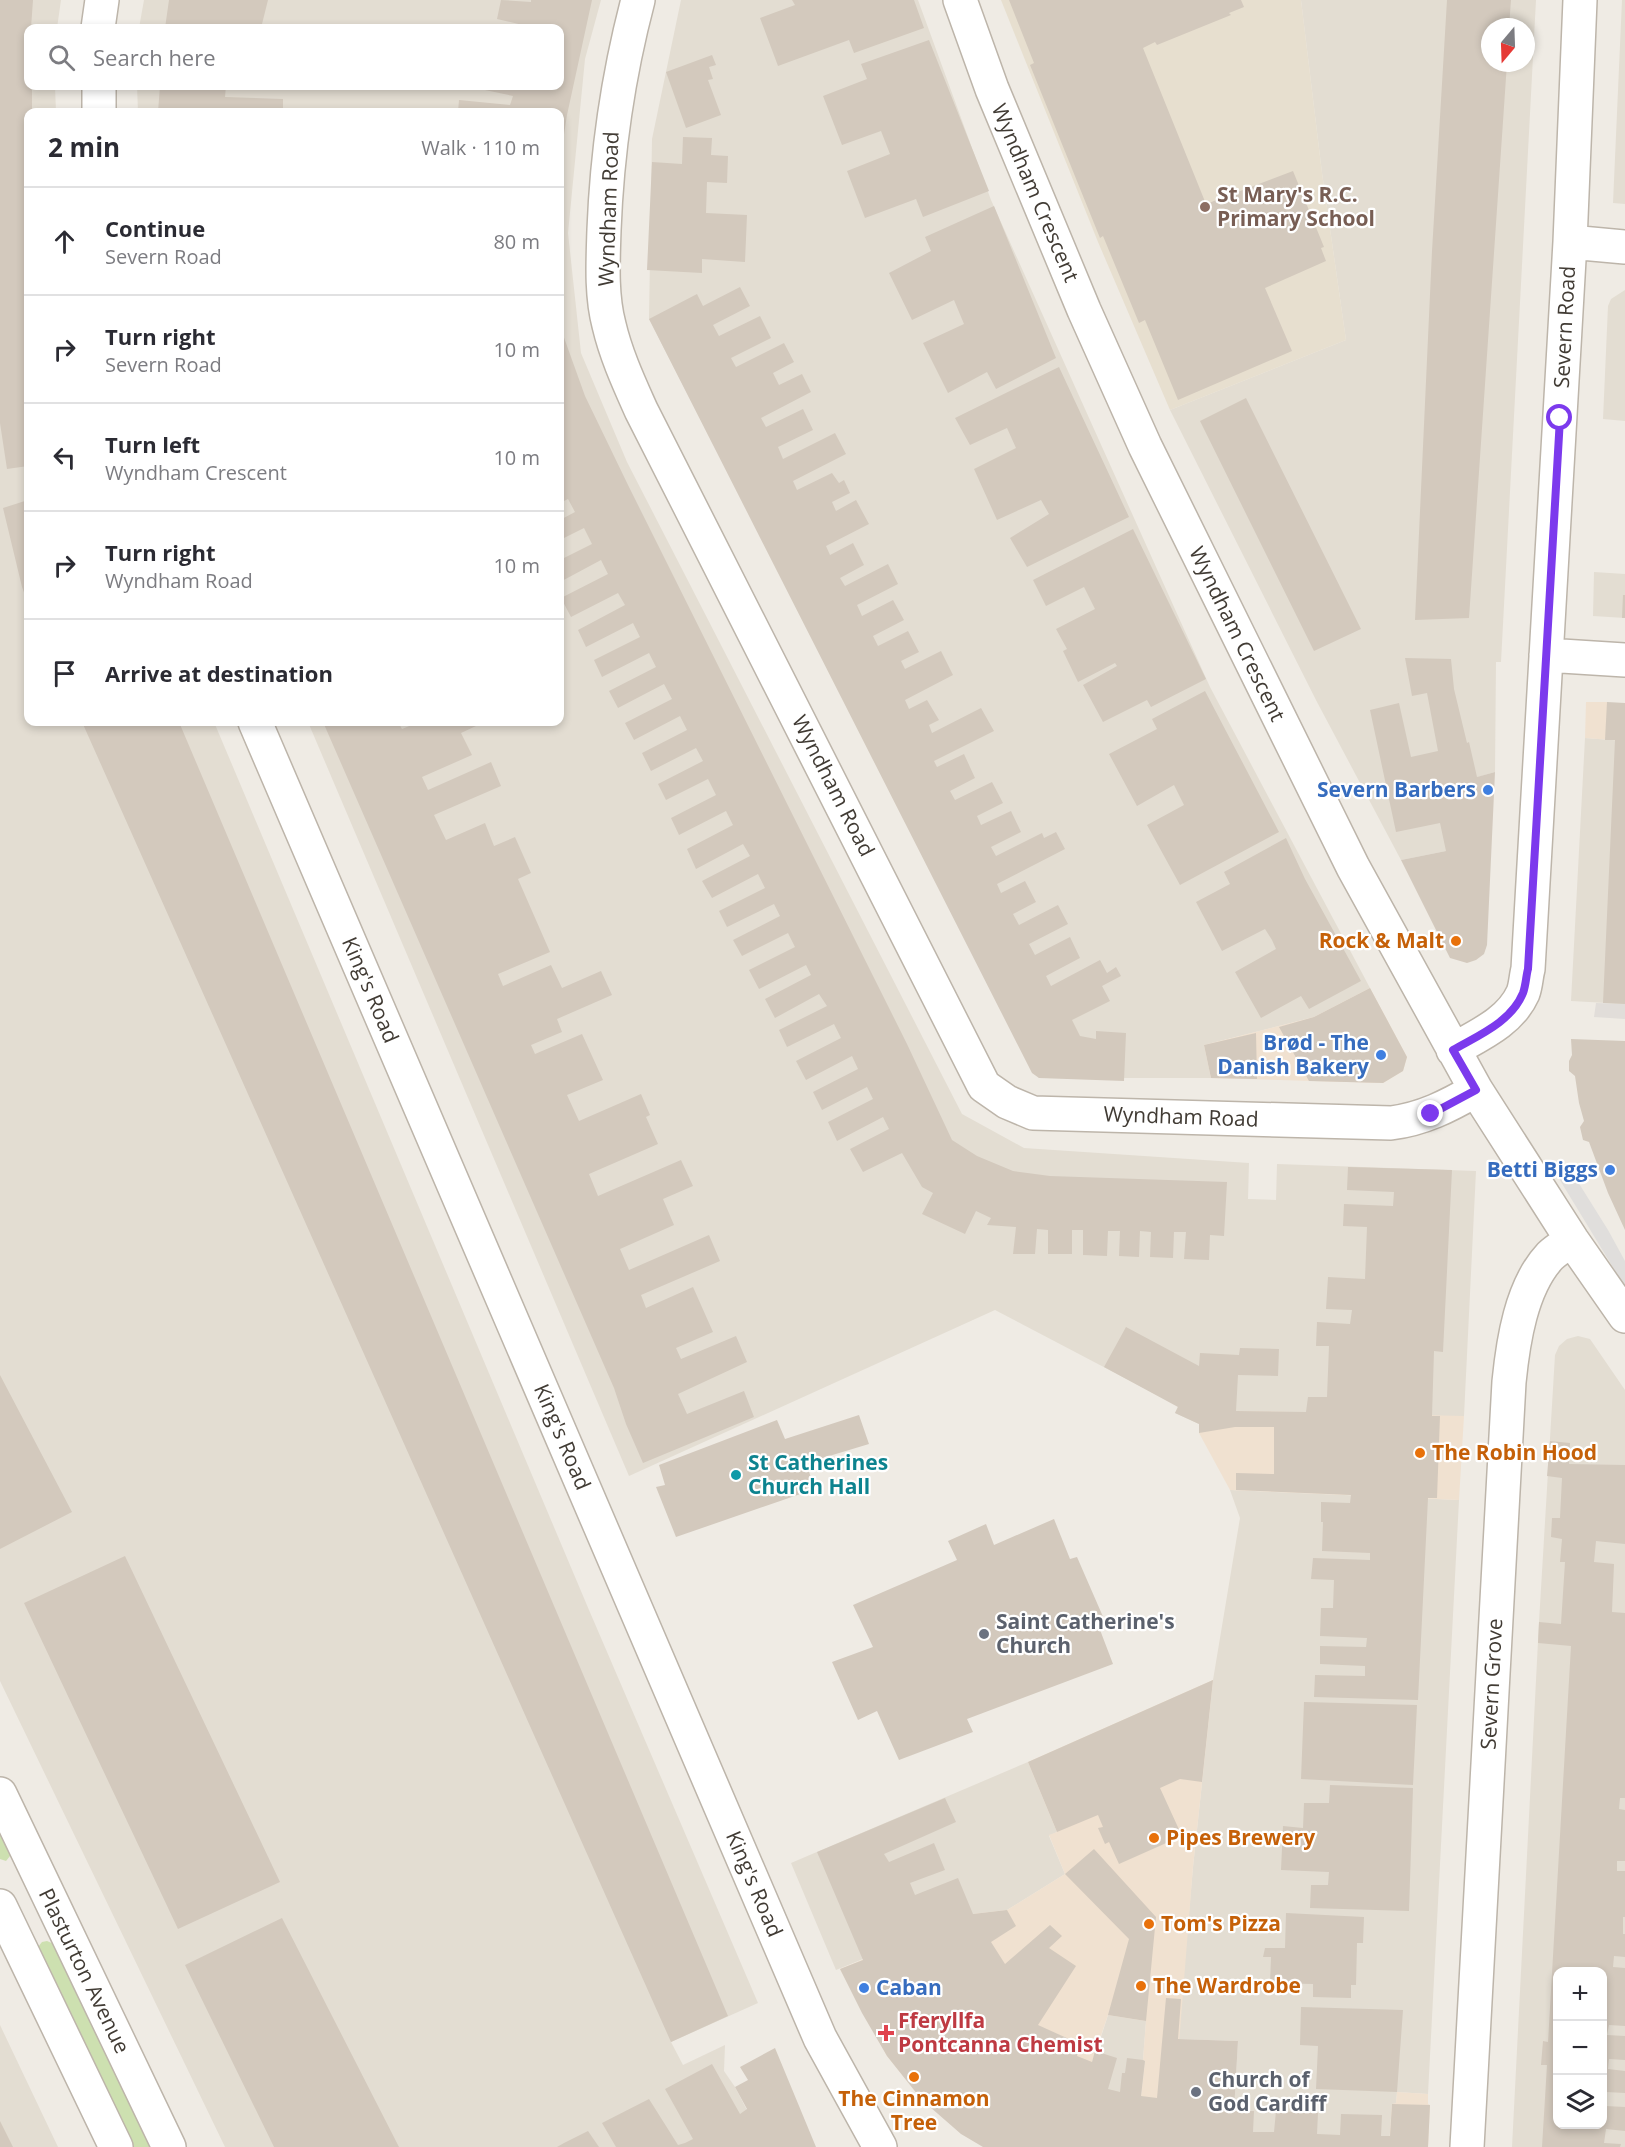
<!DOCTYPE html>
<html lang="en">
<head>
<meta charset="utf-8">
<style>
  :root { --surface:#fff; --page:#f2f2f3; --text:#2b2b33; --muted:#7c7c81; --line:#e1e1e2 }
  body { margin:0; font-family:"Open Sans",sans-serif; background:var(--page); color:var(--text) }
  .controls { position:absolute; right:18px; bottom:18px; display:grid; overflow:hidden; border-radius:12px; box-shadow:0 3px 9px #0003 }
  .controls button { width:54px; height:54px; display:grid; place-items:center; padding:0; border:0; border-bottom:2px solid var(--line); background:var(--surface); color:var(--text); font:30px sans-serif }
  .compass { position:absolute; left:1481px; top:18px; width:54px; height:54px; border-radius:50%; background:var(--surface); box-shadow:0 3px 9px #0003; rotate:199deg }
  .stop { position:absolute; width:18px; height:18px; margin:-14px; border:4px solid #7c3aed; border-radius:50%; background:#fff }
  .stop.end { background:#7c3aed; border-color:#fff; box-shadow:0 2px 6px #0008 }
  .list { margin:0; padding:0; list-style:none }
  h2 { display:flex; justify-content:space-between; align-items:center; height:78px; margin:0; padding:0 24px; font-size:26px }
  h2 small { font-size:20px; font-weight:400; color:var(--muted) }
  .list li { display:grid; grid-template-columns:39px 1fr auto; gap:18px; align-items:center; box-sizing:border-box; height:108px; padding:0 24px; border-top:2px solid var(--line) }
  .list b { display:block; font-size:22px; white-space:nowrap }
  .list p { margin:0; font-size:20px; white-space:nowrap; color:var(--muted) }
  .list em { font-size:20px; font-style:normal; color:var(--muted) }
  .icon { flex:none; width:33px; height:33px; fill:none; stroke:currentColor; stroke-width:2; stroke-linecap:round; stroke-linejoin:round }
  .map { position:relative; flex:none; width:1625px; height:2147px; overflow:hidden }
  .search { position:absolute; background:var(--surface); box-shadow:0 3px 9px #0003; left:24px; top:24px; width:540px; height:66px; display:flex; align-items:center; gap:15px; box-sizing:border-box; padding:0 21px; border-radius:12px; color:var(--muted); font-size:22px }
  .panel { position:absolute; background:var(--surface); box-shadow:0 3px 9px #0003; left:24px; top:108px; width:540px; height:618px; border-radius:12px }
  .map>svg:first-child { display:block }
</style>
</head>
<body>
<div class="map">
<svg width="1625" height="2147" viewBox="0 0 1625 2147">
  <rect width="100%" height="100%" fill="#efebe4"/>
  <path fill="#e3ddd2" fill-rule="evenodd" d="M0,0H61L57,28H28V86H55L56,112H28V722H214L589,1610L758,2003L671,2042L683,2065L725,2045L724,2071L735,2087L766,2147H225L0,1681Z
    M144,0H601L585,59L568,233L581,353L627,462L962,1114L1024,1148L1249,1163L1248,1199L1276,1200L1277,1164L1476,1171L1464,1416L1199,1424L1175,1413L1178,1406L995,1310L629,1476L308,722H560V112H138L137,86H560V28H139Z
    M681,0H918L991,200L1210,687L1370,988L1314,1017L1204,1045L1211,1078H1039L649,319L652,139Z
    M1301,0H1536L1501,662H1496L1495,772L1478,777L1446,851L1401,860L1317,702L1170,410L1346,340L1322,173ZM1490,27H1526V63H1490Z
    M1622,0H1625V204L1613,203Z
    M1625,290V421L1603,419L1608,306L1611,299Z
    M1594,572L1625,574V618L1593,616Z
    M1585,738L1625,741V1004L1571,1001Z
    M1578,1336L1590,1339L1625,1390V2147H1512L1539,1622L1555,1355L1559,1346L1567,1339ZM1558,1972H1602V2124H1558Z
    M1230,1490L1459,1500L1428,2094L1397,2092L1396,2104H1392L1389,2147H1229L1234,2111L1238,2041L1178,2039L1193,1867L1213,1680L1240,1518Z
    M1028,1762L1057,1832L1049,1836L1065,1874L1007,1910L973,1914L836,1970L791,1863Z
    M1108,2015L1146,2021L1143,2060L1145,2061L1135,2147H1066Z
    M0,2025L58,2147H0Z"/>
  <path fill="#f0e1d0" d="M1586,702H1607L1625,741L1585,738Z
    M1370,988L1407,1057L1403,1071L1383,1083L1211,1078L1204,1045L1314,1017Z
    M1200,1410L1464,1416L1459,1500L1230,1490L1199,1433Z
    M1213,1680L1193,1867L1176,2081L1152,2147H1135L1145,2061L1143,2060L1146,2021L1108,2015L1092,2062L922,2100L887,2056L840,1969L973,1914L1007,1910L1065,1874L1049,1835L1057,1832L1028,1762Z
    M1397,2092L1428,2094V2104L1430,2105L1428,2147H1389L1392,2104L1396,2103Z"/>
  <path fill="#e1ddd9" d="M1596,1003L1625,1004V1019L1594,1017Z"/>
  <path fill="#e7dfcf" d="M1001,0H1301L1322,173L1346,340L1170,410L1098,242Z"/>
  <path fill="#cde0b0" d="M0,1824L12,1849L10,1856L6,1861L0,1859Z
    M47,1941L54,1944L154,2147H131L38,1947L42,1942Z"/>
  <path fill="#e0dedc" d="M1555,1172L1573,1174L1608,1230L1625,1261V1287Z"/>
  <path fill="#d3c9bd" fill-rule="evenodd" d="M0,0H33L31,28H28V86H32V112H28V466L7,469L0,423Z
    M169,0H268L261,28H165Z
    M501,0L531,2V0H592L567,115L561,154L560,112H458L459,100L510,105L513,96L485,90L486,86H560V28H527V26L497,19Z
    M792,0H914L924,28L854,53L849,40L778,66L760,18L795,5Z
    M1009,0H1241L1244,7L1229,13L1231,15L1157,45L1155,42L1143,48L1206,204L1293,171L1324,247L1321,248L1326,261L1265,288L1292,351L1178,400L1145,320L1139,323L1103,236L1100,238L1030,65L1034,63Z
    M1447,0H1511L1509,27H1490V63H1507L1469,618L1415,620L1432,251Z
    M929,40L989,191L923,217L916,199L865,218L847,171L890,154L881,131L842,145L823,96L867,79L861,64Z
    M712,55L716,65L709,67L713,79L708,80L721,115L686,128L666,72Z
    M160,86H226L225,97L283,99V112H158Z
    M683,137L712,138L711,155L728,156L727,183L707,182L706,213L747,215L745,262L702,259V273L647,270L652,162L682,164Z
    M994,206L1056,358L996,389L987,372L948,393L923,343L964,324L954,300L912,320L889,273L931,251L925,237Z
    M740,287L750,306L713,325L719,336L760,316L771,338L731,358L736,367L784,343L794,362L773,373L779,385L802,374L811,392L761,418L766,427L803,409L813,430L778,447L783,459L835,433L846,454L793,481L797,490L832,473L839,483L844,480L850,493L832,502L836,511L856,500L869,524L826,546L830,555L853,543L864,565L840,578L845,586L888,564L898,584L857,605L862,616L893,600L904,620L873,636L878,646L908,631L919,652L901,661L905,669L941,651L953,675L905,700L909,709L927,700L939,720L929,725L932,733L981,708L994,731L934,761L937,767L964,754L975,778L950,791L955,800L992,782L1003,803L977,816L981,825L1011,811L1021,832L991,847L996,856L1042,833L1044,838L1056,832L1065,849L997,884L1001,893L1025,881L1036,902L1013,914L1019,925L1058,905L1068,924L1029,944L1035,955L1070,937L1080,958L1046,976L1051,986L1100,960L1107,973L1116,967L1121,976L1102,986L1110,1001L1072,1020L1080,1036L1096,1039V1031L1126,1033L1124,1081L1039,1078L1032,1073L649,319L697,294L703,306Z
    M562,332L585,396L628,485L907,1044L952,1140L977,1156L1013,1171L1050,1176L1227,1182L1224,1236L1210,1235L1209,1260L1184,1259L1186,1232H1174L1173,1258L1150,1257L1151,1232L1140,1231L1139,1257L1119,1256L1120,1231H1108L1107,1256L1083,1255V1230H1072V1254H1048V1230L1037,1229L1035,1254H1013L1016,1227L987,1225L991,1218L976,1211L965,1234L922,1214L933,1193L922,1187L902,1153L863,1172L850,1149L889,1129L883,1117L837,1141L828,1122L873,1099L867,1087L822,1110L813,1092L858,1069L852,1056L806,1080L796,1061L841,1038L834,1024L787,1047L779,1030L827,1006L819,994L775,1018L765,999L811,975L806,965L759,989L749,970L795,947L788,933L742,956L733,940L780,916L774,904L727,927L719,911L765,888L758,874L712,898L702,881L750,856L743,844L696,869L687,849L733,825L726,811L679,835L671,818L716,795L708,779L666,800L658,784L703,761L696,748L651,771L642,753L687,730L680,716L634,740L625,723L672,699L664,684L618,708L609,691L656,667L649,653L602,677L594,660L640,637L633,623L586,647L578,630L625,605L618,593L571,617L561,598L608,574L601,560L560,582V560L592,544L584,528L560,540V520L575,512L568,499L560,503V333Z
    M1059,367L1129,517L1027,567L1010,538L1049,514L1041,500L997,520L974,469L1016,448L1007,428L970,445L955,418Z
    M1246,398L1361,629L1314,651L1200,421Z
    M28,500V603L22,587L3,508Z
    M1133,529L1206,679L1151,707L1147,700L1103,722L1083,685L1117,666L1115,663L1078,682L1063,651L1067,649L1056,629L1095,609L1084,587L1046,606L1033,580Z
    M1623,595H1625V618H1622Z
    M1405,658L1451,659L1454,689L1467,743L1469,742L1477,777L1495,772L1487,945L1484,954L1476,960L1467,963L1450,958L1401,860L1446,851L1440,823L1396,832L1370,710L1399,703L1411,757L1438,751L1427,693L1412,696Z
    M1205,691L1279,832L1180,885L1147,825L1184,805L1174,785L1137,806L1109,754L1157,729L1152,719Z
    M1607,702L1625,703V1004L1603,1003L1615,740H1605Z
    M82,722H179L728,2016L671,2042Z
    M323,722H398L402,729L419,722H474L476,726L461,733L472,755L422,777L428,790L491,762L501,786L434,815L446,840L485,823L494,846L515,837L531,873L518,879L550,952L498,974L503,986L551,965L562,988L601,971L612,995L557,1019L562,1032L531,1045L535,1054L582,1034L603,1080L567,1095L579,1121L641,1094L650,1115L646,1117L658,1144L589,1174L598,1196L681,1160L693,1186L663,1199L674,1225L620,1249L629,1270L709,1235L720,1261L641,1295L646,1308L693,1287L713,1332L676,1348L681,1359L736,1336L747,1362L678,1394L687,1414L744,1391L754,1417L643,1463L626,1424L614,1388Z
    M1286,838L1305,879L1361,981L1309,1009L1301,996L1261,1018L1235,972L1276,949L1272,940L1265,929L1222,951L1196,902L1230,884L1224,872Z
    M1370,988L1407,1057L1403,1071L1383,1083L1309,1081L1279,1027L1314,1017Z
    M1256,1033L1257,1079L1211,1078L1204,1045Z
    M1571,1039L1625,1041V1230L1608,1193L1589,1142L1583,1140L1580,1127L1584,1121L1579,1103L1575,1076L1569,1071V1061L1572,1055Z
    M1348,1167L1452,1170L1443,1352L1434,1351L1432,1416H1440L1437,1498H1428L1418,1700L1314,1697L1315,1675L1365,1676V1666L1320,1664V1646L1366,1647L1367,1638L1320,1636L1321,1608H1333L1334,1580L1311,1579L1313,1558L1370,1560V1553L1322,1551L1323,1522H1321V1502L1350,1503L1351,1495L1236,1490V1473L1274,1474V1427H1235L1199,1433V1424L1175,1413L1178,1407L1104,1367L1126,1327L1199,1366L1200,1353L1239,1355L1240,1348L1279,1349L1278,1376L1238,1375L1236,1411L1306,1412L1308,1397H1327L1329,1346H1316L1317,1322L1350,1324L1352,1310L1326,1309L1328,1277L1365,1279L1367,1227L1343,1226L1344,1204L1393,1206L1394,1192L1347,1190Z
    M0,1375L72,1512L0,1549Z
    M859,1415L869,1444L806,1463L815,1489L676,1537L656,1487L665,1485L659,1465L777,1420L785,1439Z
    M1550,1441L1570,1443L1569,1464L1625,1465V1544L1596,1541L1594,1562L1614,1564L1612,1612L1625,1613V1798H1620L1619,1809L1625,1810V1861H1617V1871H1625V1917H1623V1934H1625V1957L1614,1956L1613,1967L1625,1968V2026L1609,2025L1607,2035L1625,2036V2060L1609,2059L1608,2069L1625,2071V2093L1606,2092L1605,2106L1625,2107V2131L1606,2129L1604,2143L1621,2144L1620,2147H1542L1547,2065H1541L1543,2041L1548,2042L1571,1646L1538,1643L1539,1622L1561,1624L1565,1562H1560L1562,1539L1551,1537L1552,1518H1560L1562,1478L1547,1476ZM1557,1971L1602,1972V2124H1557Z
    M1054,1519L1070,1559L1077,1557L1104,1619L1097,1622L1113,1664L967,1719L973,1732L899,1760L877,1711L858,1720L832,1662L873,1647L853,1605L957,1560L948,1541L986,1524L994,1545Z
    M125,1556L280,1882L178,1929L24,1603Z
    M1213,1680L1202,1782L1180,1779L1160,1788L1182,1836L1119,1864L1109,1842L1105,1844L1098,1828L1103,1827L1098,1815L1057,1832L1028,1762Z
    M1304,1702L1417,1705L1413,1785L1301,1779Z
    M1330,1785L1413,1788L1409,1911L1310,1908L1311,1885H1328L1329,1872L1281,1870L1283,1826L1303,1828L1304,1803H1329Z
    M945,1798L956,1822L884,1854L889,1862L934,1843L945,1870L910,1883L915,1895L958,1878L973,1914L1007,1910L1016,1926L991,1942L1005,1964L1050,1925L1062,1936L1049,1948L1076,1966L1038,2025L1080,2044L1077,2056L1092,2062L1095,2051L1117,2058L1108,2089L1120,2092L1122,2073H1125L1127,2058L1143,2060L1145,2061L1141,2096L1157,2098L1166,1998L1181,1999L1178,2039L1238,2041L1234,2111H1254L1253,2132H1274L1276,2111L1318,2113L1317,2134L1340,2135L1341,2114L1382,2115L1381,2136H1390L1392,2104L1430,2105L1428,2147H983L961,2134L922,2100L887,2056L862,2013L840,1969L863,1960L817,1852Z
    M1094,1849L1156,1917L1146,2021L1108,2015L1129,1939L1065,1874Z
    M1286,1913L1364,1917L1363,1943H1357L1356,1985H1351V1998L1313,1997V1984L1270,1983L1271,1957H1263L1265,1948H1285Z
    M282,1918L399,2147H274L185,1965Z
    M1301,2007L1403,2010L1397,2092L1316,2089L1318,2046L1300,2045Z
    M775,2048L816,2147H616L602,2123L649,2099L678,2145L685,2143L693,2139L665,2089L712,2064L740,2114L747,2109L735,2087L748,2080L740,2067Z
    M0,2121L13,2147H0Z
    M588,2131L599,2147H557L564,2143Z"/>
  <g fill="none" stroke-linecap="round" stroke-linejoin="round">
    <defs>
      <path id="minor" d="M638,0C618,76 607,152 604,230C603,261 601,295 609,325C616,355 629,383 641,410L984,1086L1007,1102L1033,1113L1391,1123C1423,1119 1448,1106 1476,1090
        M960,0L992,89L1084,310L1145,446L1353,867L1476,1090L1572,1240L1625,1316
        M98,28L102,0
        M99,86V112
        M1570,242L1625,247
        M1546,655L1625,660
        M255,722L820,2038L880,2147
        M1453,1050C1479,1035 1510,1022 1523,993C1526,985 1526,976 1528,969L1570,242L1580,0
        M0,1794L169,2147
        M0,1906L116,2147
        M1467,2147L1509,1382C1513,1342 1521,1287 1550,1256C1556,1250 1565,1245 1572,1240"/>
    </defs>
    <use href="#minor" stroke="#bdb5aa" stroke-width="36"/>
    <use href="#minor" stroke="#fff" stroke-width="33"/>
  </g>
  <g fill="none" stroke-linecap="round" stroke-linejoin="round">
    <path stroke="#7c3aed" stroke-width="8" d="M1431,1114L1476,1090L1453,1050C1479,1035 1511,1022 1523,993C1526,985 1526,976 1528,969L1560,418"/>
  </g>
  <circle fill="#8d6e63" stroke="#fff" stroke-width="2" cx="1205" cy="207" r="6"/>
  <g fill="#3f7fe0" stroke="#fff" stroke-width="2">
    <circle cx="1488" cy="790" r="6"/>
    <circle cx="1381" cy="1055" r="6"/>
    <circle cx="1610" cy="1170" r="6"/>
    <circle cx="864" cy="1988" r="6"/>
  </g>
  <g fill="#e8710a" stroke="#fff" stroke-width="2">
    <circle cx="1456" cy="941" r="6"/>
    <circle cx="1420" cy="1453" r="6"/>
    <circle cx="1154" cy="1838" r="6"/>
    <circle cx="1149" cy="1924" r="6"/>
    <circle cx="1141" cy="1986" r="6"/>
    <circle cx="914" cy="2077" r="6"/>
  </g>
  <circle fill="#0f9aa8" stroke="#fff" stroke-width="2" cx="736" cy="1475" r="6"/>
  <g fill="#6b7280" stroke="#fff" stroke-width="2">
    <circle cx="984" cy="1634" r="6"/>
    <circle cx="1196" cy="2092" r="6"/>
  </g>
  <path fill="#e0444e" stroke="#fff" stroke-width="2" d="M883 2024h6v6h6v6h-6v6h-6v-6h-6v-6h6z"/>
  <g text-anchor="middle" stroke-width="4.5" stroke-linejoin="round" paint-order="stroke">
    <g font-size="21" fill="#413b34" stroke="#fff">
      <text transform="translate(1035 193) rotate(67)" y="7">Wyndham Crescent</text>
      <text transform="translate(609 209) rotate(-88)" y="7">Wyndham Road</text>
      <text transform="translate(1565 327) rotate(-87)" y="7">Severn Road</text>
      <text transform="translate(1237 634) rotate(64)" y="7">Wyndham Crescent</text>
      <text transform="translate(833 786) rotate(63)" y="7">Wyndham Road</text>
      <text transform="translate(370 990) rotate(67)" y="7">King's Road</text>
      <text transform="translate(1181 1117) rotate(2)" y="7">Wyndham Road</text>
      <text transform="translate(562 1437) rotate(67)" y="7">King's Road</text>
      <text transform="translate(1492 1684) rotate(-87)" y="7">Severn Grove</text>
      <text transform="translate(754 1884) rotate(67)" y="7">King's Road</text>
      <text transform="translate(84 1971) rotate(64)" y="7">Plasturton Avenue</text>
    </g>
    <g font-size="21" font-weight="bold" fill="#785e54" stroke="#fff" text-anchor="start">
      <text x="1217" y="202">St Mary's R.C.<tspan x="1217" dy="24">Primary School</tspan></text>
    </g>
    <g font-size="21" font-weight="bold" fill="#366cbe" stroke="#fff" text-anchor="end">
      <text x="1476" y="797">Severn Barbers</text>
      <text x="1369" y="1050">Brød - The<tspan x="1369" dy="24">Danish Bakery</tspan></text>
      <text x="1598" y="1177">Betti Biggs</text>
      <text x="876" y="1995" text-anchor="start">Caban</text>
    </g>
    <g font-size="21" font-weight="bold" fill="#c56008" stroke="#fff" text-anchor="start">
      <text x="1444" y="948" text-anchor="end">Rock &amp; Malt</text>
      <text x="1432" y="1460">The Robin Hood</text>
      <text x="1166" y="1845">Pipes Brewery</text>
      <text x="1161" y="1931">Tom's Pizza</text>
      <text x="1153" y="1993">The Wardrobe</text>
      <text x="914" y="2106" text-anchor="middle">The Cinnamon<tspan x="914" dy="24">Tree</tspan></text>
    </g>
    <g font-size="21" font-weight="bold" fill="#0d838f" stroke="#fff" text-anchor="start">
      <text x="748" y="1470">St Catherines<tspan x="748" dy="24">Church Hall</tspan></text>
    </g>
    <g font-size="21" font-weight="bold" fill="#5b616d" stroke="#fff" text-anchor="start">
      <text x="996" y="1629">Saint Catherine's<tspan x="996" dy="24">Church</tspan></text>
      <text x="1208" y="2087">Church of<tspan x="1208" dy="24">God Cardiff</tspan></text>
    </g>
    <g font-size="21" font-weight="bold" fill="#be3a42" stroke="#fff" text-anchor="start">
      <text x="898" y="2028">Fferyllfa<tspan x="898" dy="24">Pontcanna Chemist</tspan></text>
    </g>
  </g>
</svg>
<div class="controls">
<button>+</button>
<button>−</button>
<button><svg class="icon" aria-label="layers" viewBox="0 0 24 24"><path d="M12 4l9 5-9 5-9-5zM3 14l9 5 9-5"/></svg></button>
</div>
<svg class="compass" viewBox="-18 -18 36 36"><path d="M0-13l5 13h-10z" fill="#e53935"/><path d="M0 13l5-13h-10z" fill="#7c7c81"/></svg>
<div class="stop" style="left:1560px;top:418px"></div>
<div class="stop end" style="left:1431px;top:1114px"></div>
<div class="search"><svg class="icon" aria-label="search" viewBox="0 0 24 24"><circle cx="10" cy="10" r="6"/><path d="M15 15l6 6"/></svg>Search here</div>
<section class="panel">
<h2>2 min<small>Walk · 110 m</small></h2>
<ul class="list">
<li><svg class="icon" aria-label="ahead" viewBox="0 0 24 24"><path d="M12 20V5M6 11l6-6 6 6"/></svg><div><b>Continue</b><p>Severn Road</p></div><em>80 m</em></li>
<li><svg class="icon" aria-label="right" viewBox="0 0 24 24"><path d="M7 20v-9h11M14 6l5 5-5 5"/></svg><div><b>Turn right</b><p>Severn Road</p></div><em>10 m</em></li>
<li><svg class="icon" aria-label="left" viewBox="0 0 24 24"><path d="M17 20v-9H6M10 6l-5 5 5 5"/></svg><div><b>Turn left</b><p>Wyndham Crescent</p></div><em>10 m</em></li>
<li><svg class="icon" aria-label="right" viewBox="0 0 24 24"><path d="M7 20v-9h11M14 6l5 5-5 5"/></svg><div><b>Turn right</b><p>Wyndham Road</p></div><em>10 m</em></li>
<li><svg class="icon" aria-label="arrive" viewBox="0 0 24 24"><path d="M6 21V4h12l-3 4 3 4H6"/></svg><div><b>Arrive at destination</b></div></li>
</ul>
</section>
</div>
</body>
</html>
